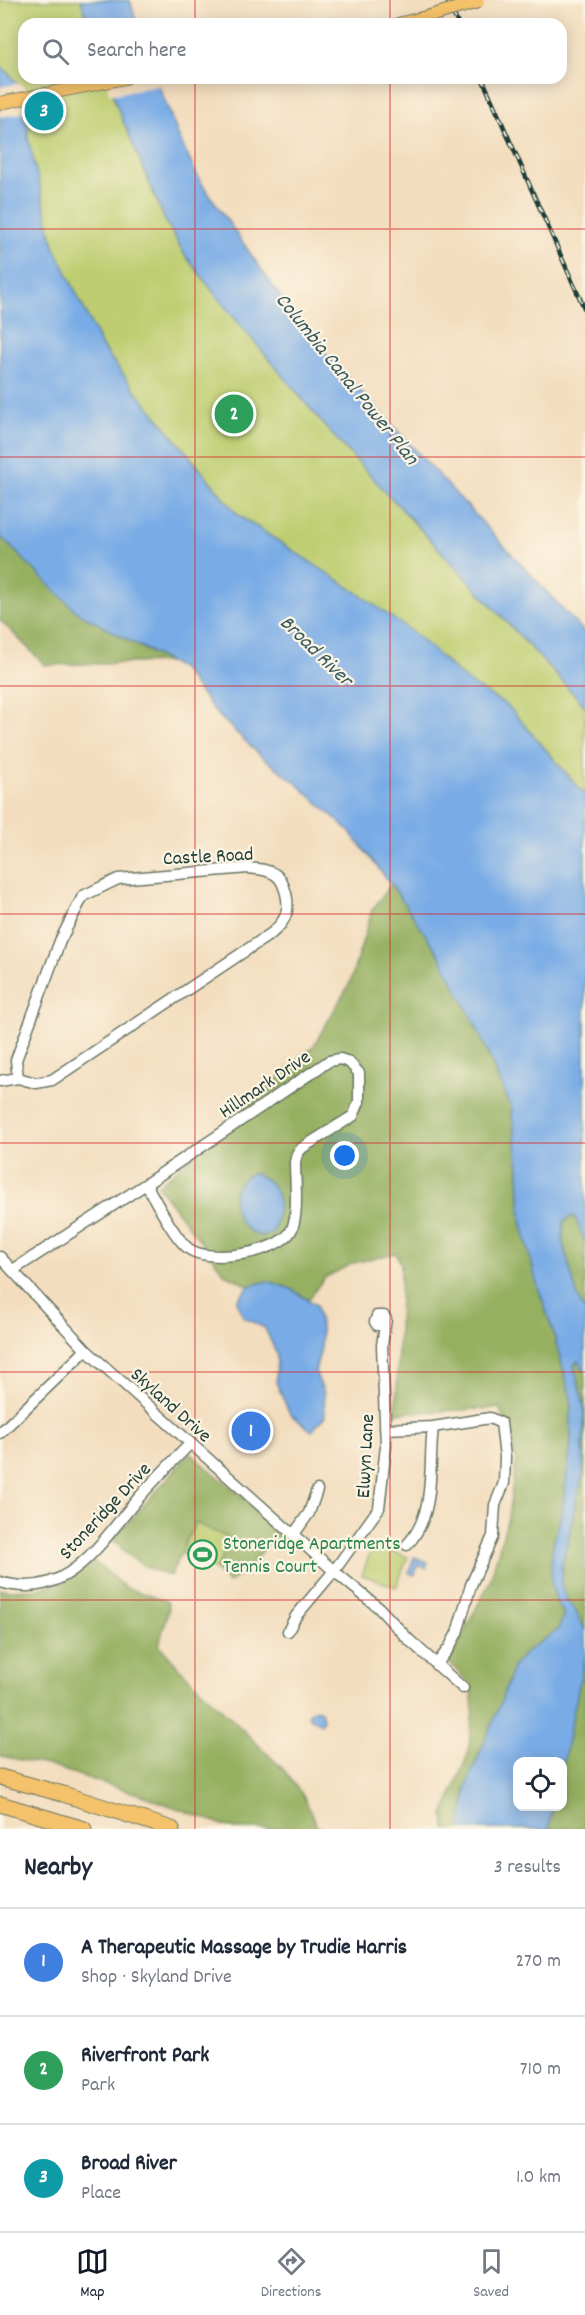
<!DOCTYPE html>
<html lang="en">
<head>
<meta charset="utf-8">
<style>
  :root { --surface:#fff; --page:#f6f6f7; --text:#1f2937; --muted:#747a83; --line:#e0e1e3; --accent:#111827 }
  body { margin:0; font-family:Dekko,sans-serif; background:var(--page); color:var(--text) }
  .controls { position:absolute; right:18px; bottom:18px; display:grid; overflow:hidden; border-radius:12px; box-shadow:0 3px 15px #0003 }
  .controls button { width:54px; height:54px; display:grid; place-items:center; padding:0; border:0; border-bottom:2px solid var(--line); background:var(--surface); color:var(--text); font:30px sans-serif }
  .you { position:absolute; left:345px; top:1156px; width:21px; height:21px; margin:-15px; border:4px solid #fff; border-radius:50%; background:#1a73e8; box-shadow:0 0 0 9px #1a73e833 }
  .badge { display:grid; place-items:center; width:39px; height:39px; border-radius:50%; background:var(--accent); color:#fff; font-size:20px; font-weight:700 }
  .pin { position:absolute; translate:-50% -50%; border:3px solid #fff; box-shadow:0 2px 6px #0006 }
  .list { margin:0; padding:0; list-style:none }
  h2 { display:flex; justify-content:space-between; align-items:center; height:78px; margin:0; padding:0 24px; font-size:26px }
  h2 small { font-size:20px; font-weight:400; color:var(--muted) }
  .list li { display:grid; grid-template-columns:39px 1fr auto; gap:18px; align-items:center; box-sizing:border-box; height:108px; padding:0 24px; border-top:2px solid var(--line) }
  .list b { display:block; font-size:22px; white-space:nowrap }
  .list p { margin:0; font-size:20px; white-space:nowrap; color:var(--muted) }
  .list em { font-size:20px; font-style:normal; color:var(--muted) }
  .icon { flex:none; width:33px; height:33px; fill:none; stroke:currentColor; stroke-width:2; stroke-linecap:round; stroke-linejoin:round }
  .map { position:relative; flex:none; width:585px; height:1829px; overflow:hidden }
  .search { position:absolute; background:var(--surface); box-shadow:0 3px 15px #0003; left:18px; right:18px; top:18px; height:66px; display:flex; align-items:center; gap:15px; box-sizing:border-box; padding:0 21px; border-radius:18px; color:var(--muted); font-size:22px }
  .sheet { height:402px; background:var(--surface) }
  nav { display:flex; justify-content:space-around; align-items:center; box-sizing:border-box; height:84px; border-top:2px solid var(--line); background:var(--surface); font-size:16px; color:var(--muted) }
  nav a { display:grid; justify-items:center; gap:3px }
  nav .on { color:var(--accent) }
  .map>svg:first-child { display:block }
</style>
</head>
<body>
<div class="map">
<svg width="585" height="1829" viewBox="0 0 585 1829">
  <rect width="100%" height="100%" fill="#fcf5e5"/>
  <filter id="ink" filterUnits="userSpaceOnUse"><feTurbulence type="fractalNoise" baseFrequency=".0167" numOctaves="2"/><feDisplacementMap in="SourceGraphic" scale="12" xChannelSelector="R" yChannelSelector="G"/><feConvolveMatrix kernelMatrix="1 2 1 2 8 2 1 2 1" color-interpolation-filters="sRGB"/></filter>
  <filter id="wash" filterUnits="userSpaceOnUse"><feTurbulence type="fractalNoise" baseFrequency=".008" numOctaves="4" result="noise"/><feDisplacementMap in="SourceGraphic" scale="24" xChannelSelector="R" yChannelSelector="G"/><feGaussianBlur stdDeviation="1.35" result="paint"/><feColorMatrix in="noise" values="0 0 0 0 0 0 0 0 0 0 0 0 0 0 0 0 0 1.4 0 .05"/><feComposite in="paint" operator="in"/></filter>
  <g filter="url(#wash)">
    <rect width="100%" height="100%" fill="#f3ddbe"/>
    <path fill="#becd70" stroke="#6e8552" stroke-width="1.5" d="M0,0H81L88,24H24V78H108L116,104L165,220L185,255L222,303L330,432L585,706V795L508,706L468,682L442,658L292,550L238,515L139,395L102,347L54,246L28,138L29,108L11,75L0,65Z
      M195,1522L231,1539L216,1570L180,1553Z
      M373,1545L408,1557L396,1587L362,1575Z"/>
    <path fill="#96b062" stroke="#5a764b" stroke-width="1.5" d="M0,536L77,612L168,662L45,665L0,620Z
      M391,884L438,952L476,1026L511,1107L519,1168L521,1220L536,1281L553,1331L571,1398V1445L562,1511L553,1545L556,1601L564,1614L558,1630L527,1651L514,1665L499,1707L467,1785L461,1829H445L444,1814L468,1754L473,1710L471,1686L449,1662L490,1581L508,1517L516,1461L507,1425L499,1408L396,1413L401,1264L396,1253L353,1263L324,1278L308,1300L291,1289L268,1281L249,1286L225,1274L158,1186L313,1047L350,983L372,910Z
      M574,1215L585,1242V1313L577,1295L562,1240L564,1220Z
      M578,1361L585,1372V1632L576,1612L566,1599L561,1584L562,1564L576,1508L583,1427L584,1406L574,1365Z
      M190,1453L287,1534L281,1541L270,1542L246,1570L228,1583L216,1570L231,1539L195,1523L170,1576C143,1569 132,1559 113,1540Z
      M94,1561L126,1588L167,1601L169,1608L159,1645L180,1669L284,1770L304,1797L317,1827L323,1829H234L144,1796L47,1765L0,1756V1590C47,1589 56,1590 94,1561Z
      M585,1656V1829H549L552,1807L562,1806L563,1764Z"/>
    <path fill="#79ace6" stroke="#4c748d" stroke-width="1.5" d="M81,0H130L137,24H88Z
      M0,65L20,86L29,107L28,138L54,246L102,347L139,395L238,515L355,591L415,634L468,682L508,706L585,795V1242L574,1215L564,1221L562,1240L577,1295L585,1313V1372L578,1361L574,1365L584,1406L583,1472L562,1564L561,1584L566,1599L576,1612L585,1630V1656L563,1764L562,1762H518V1806L552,1807L549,1829H461L467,1785L499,1707L514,1665L527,1651L558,1630L564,1614L556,1601L552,1585L551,1565L553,1545L562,1511L571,1445V1398L553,1331L536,1281L521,1220L519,1168L511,1107L476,1026L438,953L391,884L349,831L296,783L261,756L216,713L182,669L77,612L0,536Z
      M108,78H156L180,140L200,181L302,328L585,633V706L330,432L222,303L185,255L165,220L116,104Z
      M253,1173C283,1184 282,1205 273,1232C245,1251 212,1188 253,1173Z
      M268,1281L291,1289L316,1305L321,1328V1348L315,1371L324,1394L325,1416L312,1431L290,1414L276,1382L277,1355L265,1328L243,1317L237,1301L249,1286Z
      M414,1557L428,1562L426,1568L418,1565L415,1575L409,1573Z
      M316,1709L321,1711L323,1719L321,1724L308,1716L309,1712Z"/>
    <path fill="#f3ddbe" d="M105,78H159L162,85L110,95Z
      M21,83L31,99L32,111L0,117V87Z"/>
  </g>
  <g filter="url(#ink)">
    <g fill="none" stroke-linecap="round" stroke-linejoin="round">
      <defs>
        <path id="minor" d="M340,1059L349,1062L359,1073V1102L353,1116L302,1148L297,1154L295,1162C295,1180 299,1216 291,1231C278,1253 210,1264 189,1249C175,1239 155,1200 146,1184L329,1061Z
          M0,1081L18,1078L36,1083L52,1080L272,933C278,927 284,922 286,914C290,903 285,882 276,875C268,869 257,869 248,868L118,879L83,896L60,941L16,1060L18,1078
          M0,1257L86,1350L334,1571L379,1608L408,1639L463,1688
          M13,1270L146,1184
          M385,1429L433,1427
          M0,1433L86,1350
          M294,1534L309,1513L317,1490
          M407,1545C437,1513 428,1467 433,1427L490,1418L501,1423L505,1457L504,1483L495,1505L493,1536L471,1585L457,1633L449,1648L436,1665
          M0,1582C67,1602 99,1544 136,1501C153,1481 171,1463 190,1444
          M288,1631L296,1616L334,1571L379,1508L386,1446L382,1345L386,1319L384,1316H377L375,1322L377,1325H384"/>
        <path id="major" d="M398,24L430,16
          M0,103L125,78"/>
        <path id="highway" d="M0,1777L63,1794L172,1829
          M0,1804L84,1829"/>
      </defs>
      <use href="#minor" stroke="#697564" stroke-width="13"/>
      <use href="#major" stroke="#697564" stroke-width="14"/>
      <use href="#highway" stroke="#697564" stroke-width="17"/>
      <use href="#minor" stroke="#fff" stroke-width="10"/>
      <use href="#major" stroke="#f3c26a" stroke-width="12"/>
      <use href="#highway" stroke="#f3c26a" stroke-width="15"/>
      <defs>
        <path id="rail" d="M447,0L458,24
          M482,78L585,310"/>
      </defs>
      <use href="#rail" stroke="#1f3d34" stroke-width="4.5"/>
      <use href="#rail" stroke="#fcf5e5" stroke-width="2" stroke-dasharray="7" stroke-linecap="butt"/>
      <defs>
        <path id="major-bridge" d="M430,16L478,2"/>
      </defs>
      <use href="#major-bridge" stroke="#697564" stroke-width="14" stroke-linecap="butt"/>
      <use href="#major-bridge" stroke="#f3c26a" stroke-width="12"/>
    </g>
  </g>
  <path fill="none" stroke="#d62828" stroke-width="1.5" stroke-opacity="0.55" d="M195,0V24M390,0V24M195,78V1829M390,78V1829M0,229H585M0,457H585M0,686H585M0,914H585M0,1143H585M0,1372H585M0,1600H585"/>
  <defs>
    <symbol id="stadium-ring" viewBox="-11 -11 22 22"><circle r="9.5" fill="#fcf5e5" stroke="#2e9e5b" stroke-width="1.5"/><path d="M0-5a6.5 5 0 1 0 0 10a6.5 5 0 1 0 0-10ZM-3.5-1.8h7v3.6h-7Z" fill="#2e9e5b"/></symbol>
  </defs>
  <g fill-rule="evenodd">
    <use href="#stadium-ring" x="186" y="1538" width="33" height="33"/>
  </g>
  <g text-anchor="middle" stroke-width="4.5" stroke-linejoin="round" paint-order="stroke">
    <g font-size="20" fill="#1f3d34" stroke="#fcf5e5">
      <text transform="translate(208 855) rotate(-3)" y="7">Castle Road</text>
      <text transform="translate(264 1083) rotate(-34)" y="7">Hillmark Drive</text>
      <text transform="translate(172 1404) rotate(42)" y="7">Skyland Drive</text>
      <text transform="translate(364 1456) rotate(-87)" y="7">Elwyn Lane</text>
      <text transform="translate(104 1510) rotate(-47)" y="7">Stoneridge Drive</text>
    </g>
    <g font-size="20" fill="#27864d" stroke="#fcf5e5" text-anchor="start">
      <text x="223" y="1549">Stoneridge Apartments<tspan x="223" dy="23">Tennis Court</tspan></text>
    </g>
    <g font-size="21" font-style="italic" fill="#365960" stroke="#fcf5e5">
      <text transform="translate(348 378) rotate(51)" y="7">Columbia Canal Power Plan</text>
      <text transform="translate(317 650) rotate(44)" y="7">Broad River</text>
    </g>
  </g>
</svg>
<div class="controls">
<button><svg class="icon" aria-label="locate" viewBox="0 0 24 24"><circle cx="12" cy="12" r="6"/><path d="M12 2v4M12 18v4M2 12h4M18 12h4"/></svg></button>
</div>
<div class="you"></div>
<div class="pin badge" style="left:251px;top:1431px;background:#3f7fe0">1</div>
<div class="pin badge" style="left:234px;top:414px;background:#2e9e5b">2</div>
<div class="pin badge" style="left:44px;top:111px;background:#0f9aa8">3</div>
<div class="search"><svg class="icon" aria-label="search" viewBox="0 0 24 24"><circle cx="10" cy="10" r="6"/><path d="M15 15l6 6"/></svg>Search here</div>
</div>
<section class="sheet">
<h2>Nearby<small>3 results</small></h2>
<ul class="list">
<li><span class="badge" style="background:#3f7fe0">1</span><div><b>A Therapeutic Massage by Trudie Harris</b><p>Shop · Skyland Drive</p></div><em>270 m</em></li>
<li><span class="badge" style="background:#2e9e5b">2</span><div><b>Riverfront Park</b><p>Park</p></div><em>710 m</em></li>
<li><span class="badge" style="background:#0f9aa8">3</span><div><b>Broad River</b><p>Place</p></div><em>1.0 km</em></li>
</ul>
</section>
<nav>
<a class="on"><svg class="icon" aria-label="map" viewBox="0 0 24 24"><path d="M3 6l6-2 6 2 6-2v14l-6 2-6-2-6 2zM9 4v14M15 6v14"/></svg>Map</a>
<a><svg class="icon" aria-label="directions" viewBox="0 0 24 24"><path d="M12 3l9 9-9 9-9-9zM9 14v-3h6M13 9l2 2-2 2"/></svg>Directions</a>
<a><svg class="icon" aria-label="saved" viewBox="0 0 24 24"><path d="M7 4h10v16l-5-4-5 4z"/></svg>Saved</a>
</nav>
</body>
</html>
